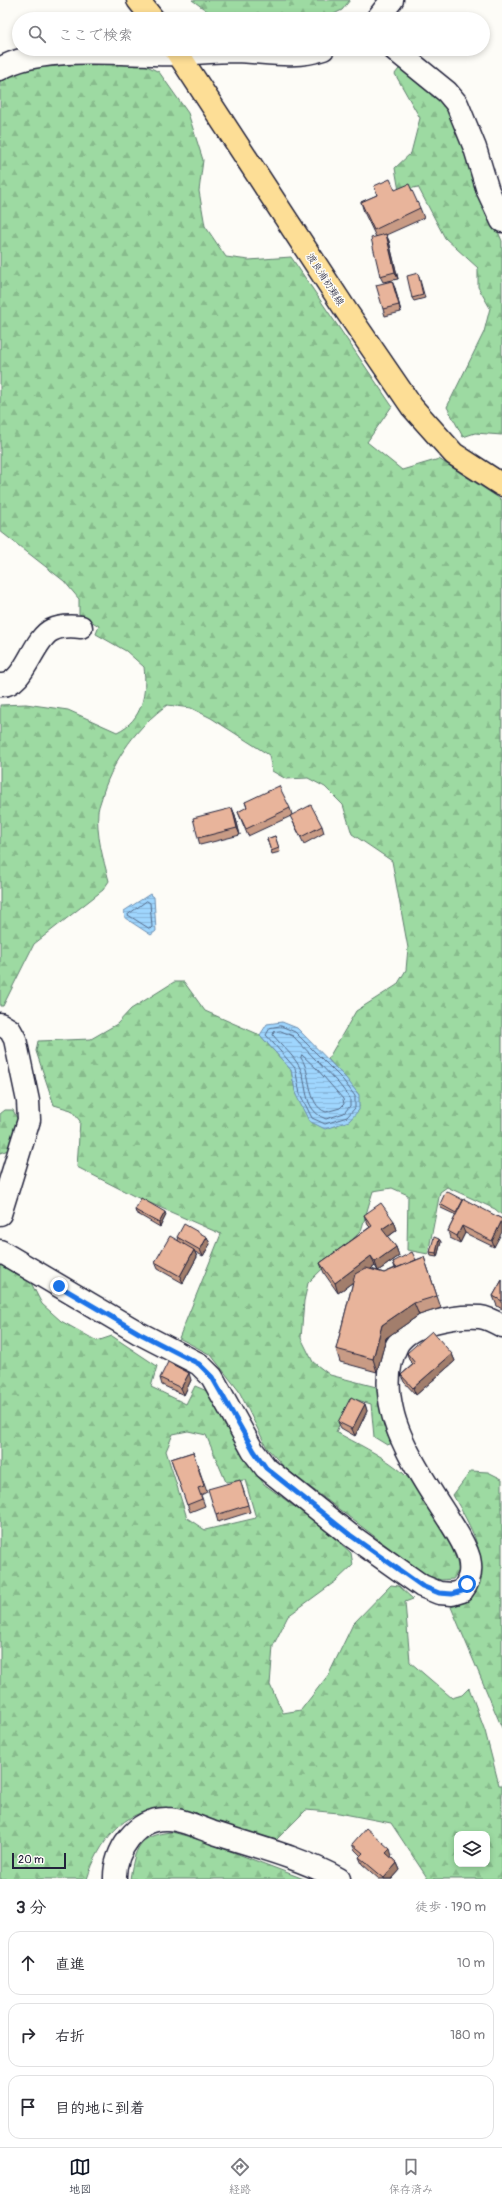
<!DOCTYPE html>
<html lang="ja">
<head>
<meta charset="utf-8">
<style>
  :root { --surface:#fff; --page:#f7f7f7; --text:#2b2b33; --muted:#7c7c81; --line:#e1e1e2; --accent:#111827 }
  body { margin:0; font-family:Pangolin,"Klee One",sans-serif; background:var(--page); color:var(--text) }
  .controls { position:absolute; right:12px; bottom:12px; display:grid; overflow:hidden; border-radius:8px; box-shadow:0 2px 6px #0003 }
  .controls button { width:36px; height:36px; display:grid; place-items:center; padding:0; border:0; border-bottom:1px solid var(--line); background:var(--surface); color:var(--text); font:20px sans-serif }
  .scale { position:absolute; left:12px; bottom:10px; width:54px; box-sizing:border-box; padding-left:4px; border:2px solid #22223b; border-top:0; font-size:11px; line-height:14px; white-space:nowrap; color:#22223b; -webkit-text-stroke:3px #fdfcf7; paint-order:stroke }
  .stop { position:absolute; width:12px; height:12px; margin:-9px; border:3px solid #1a73e8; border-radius:50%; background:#fff }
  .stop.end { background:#1a73e8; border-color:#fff; box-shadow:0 1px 4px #0008 }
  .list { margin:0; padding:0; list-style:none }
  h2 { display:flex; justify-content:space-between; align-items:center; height:52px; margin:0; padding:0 16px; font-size:17px }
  h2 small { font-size:13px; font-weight:400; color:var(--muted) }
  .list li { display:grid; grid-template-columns:26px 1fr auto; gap:12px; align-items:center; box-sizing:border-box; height:64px; margin:0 8px 8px; padding:0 8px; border:1px solid var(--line); border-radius:12px }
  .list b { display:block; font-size:15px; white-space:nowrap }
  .list em { font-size:13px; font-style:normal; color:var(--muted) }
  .icon { flex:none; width:22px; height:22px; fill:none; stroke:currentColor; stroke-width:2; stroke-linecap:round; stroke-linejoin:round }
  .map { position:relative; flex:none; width:502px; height:1879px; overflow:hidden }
  .search { position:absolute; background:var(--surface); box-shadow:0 2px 6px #0003; left:12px; right:12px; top:12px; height:44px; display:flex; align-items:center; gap:10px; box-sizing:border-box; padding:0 14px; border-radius:22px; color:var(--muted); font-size:15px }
  .sheet { height:268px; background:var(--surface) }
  nav { display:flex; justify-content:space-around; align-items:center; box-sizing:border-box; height:56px; border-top:1px solid var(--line); background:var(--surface); font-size:11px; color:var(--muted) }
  nav a { display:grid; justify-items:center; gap:2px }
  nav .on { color:var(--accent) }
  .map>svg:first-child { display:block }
</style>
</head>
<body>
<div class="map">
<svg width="502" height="1879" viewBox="0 0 502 1879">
  <defs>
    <pattern id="forest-firs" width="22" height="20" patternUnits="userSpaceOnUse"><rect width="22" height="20" fill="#9ddaa2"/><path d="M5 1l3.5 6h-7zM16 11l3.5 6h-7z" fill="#87bb8c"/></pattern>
    <pattern id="water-rules" width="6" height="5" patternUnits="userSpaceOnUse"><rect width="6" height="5" fill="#9fd6fe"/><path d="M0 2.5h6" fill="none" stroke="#89b7db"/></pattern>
  </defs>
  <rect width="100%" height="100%" fill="#fdfcf7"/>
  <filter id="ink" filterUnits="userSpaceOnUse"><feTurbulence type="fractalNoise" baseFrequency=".025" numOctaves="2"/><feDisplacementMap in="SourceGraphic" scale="8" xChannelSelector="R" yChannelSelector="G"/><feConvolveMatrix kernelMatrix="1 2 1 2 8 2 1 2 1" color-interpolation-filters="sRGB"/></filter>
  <g filter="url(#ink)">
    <path fill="url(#forest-firs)" stroke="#607e6e" fill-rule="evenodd" d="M192,0H350L342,10L330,16H214Z
      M139,62L159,72L188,113L203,160L199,191L205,226L226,257L249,260L291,257L392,406L367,442L402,470L439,459L502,500V1215L495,1209L447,1187L440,1192L428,1254L407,1250L408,1195L392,1188L373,1191L361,1231L308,1283L304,1301L301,1338L313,1362L330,1375L380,1388L393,1443L387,1445L374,1437L371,1404L351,1398L336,1432C356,1443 379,1454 397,1468C423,1488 454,1539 459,1571L453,1579L441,1580L425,1575L285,1468L267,1448L239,1391L211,1355L179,1338L221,1234L134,1196L77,1167L80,1121L71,1110L54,1105L36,1051L38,1041L91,1039L117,1024L131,1009L174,982H184L205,1011L260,1035L291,1070L296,1095H359L328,1059L356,1011L397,985L406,970L408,948L392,861L352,834L343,805L325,787L308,778L286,779L272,771L269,755L211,718L191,708L167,705C137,727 115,757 103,793C102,799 99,805 98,811C96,835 103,858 109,881L103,890L34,944L3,1006H0V705L26,704L68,710L117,732C143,720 147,693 144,667L126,651L96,634L99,626L79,614V599L64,581L0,531V79L28,69L67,65Z
      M402,65L437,95L456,120L478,184L502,241V435L475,433L463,437L447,407L484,332L490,308L478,287V268L445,238L418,187L399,191L395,168L411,153L420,118L395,74Z
      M5,1110H13L19,1122L11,1149L0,1153V1114Z
      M0,1262L29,1279L42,1304L61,1321L97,1341L112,1336L157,1366L151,1387L186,1404L195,1386L207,1391L226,1419L242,1454L264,1484L325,1529L351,1553L353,1565L336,1581L288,1616L273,1646L270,1685L283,1713L301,1710L329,1674L353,1624L391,1585L399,1586L413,1599L405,1602L410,1662L452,1698L462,1695L469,1688L485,1731L499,1785H502V1879H428L391,1823L339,1813L306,1810L275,1841C251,1833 227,1825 202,1818C190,1815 176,1809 164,1809C122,1809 99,1843 87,1879H0ZM188,1431L206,1435L226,1482L245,1480L256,1518L205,1530L187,1518L166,1451L173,1434ZM457,1834H487V1864H457Z
      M471,1471L488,1472L502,1479V1728L451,1607C502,1579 476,1536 453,1495Z
      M172,1832L201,1840L304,1879H130C135,1848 138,1835 172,1832Z"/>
    <path fill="url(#water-rules)" stroke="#6d8eb0" d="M150,894L154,897L156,931L151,935L125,918L124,911Z
      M282,1022L297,1028L346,1078L359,1095V1110L349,1121L325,1129L309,1121L296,1095L291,1070L260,1035L267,1024Z"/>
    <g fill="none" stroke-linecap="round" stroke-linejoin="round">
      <path stroke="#546a89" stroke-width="1" d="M147,901L150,903L152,927L150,929L128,915Z
        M281,1026L295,1032L343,1080L355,1096V1108L347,1117L325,1124L312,1118L300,1094L295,1068L266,1035L270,1028Z
        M281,1031L293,1036L339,1084L350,1098V1106L344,1113L326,1119C301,1109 309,1084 299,1066C293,1055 281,1045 273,1035L274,1032Z
        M302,1055L317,1069L343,1099L344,1104L340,1108L326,1112C306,1105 312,1072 301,1058Z"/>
      <defs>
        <path id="minor" d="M377,19L392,0
          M394,49L447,92L457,104L475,148L488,191L502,221
          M0,69C41,43 130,56 179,54C198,53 217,51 236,51C266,52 294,59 323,49
          M0,685C25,687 32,639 52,630C60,626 72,626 81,627
          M0,1024L10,1030L15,1039L28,1101L29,1120L0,1214
          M0,1251L139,1333L199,1364L212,1377L253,1451L266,1468L350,1535L422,1586L439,1593L452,1594L462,1591C470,1581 472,1571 469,1558C464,1541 453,1527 444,1512C426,1484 399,1443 392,1410C387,1389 387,1365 397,1345C410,1323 456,1315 480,1317C488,1318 495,1322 502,1326
          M115,1879C114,1851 136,1818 167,1819C182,1819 200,1828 214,1833C254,1846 302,1858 339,1879"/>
        <path id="major" d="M138,0L153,19
          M175,49L347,312L412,407L454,454L502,485"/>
      </defs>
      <use href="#minor" stroke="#22223b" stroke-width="25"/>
      <use href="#major" stroke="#22223b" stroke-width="25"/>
      <use href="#minor" stroke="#fdfcf7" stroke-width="22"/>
      <use href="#major" stroke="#fdde96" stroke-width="22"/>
    </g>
    <path fill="#c89b85" stroke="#22223b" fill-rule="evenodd" d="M374,186L395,190L420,208L424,218L386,235L389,241L398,279L383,282L380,276L376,237L364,212L361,202L377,195Z
      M418,273L425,298L414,301L412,298Z
      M395,288L401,312L385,316L383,309Z
      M245,802L290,808L292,815L322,826L324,833L304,844L293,822L291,816L248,836L238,812L247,808Z
      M232,808L235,815L240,835L200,845L198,838Z
      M275,836L280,852L272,854L267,839Z
      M463,1200L502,1219L494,1247L465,1233L460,1243L450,1238L448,1231L456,1215L441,1208L440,1204Z
      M135,1210L166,1215L160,1227L136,1213Z
      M364,1215L394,1221L397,1230L388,1237L396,1247L399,1256L378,1271L384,1273L395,1268L393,1262L416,1260L424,1257L441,1308L419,1315L386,1338L377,1372L340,1362L336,1349L353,1282L338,1293L324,1273L320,1263L370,1227L368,1225ZM375,1266L378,1271L371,1269Z
      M177,1237H207L210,1244L203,1256L195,1252L197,1257L183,1283L158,1269L155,1262L179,1242Z
      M439,1239L441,1242L437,1257L431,1256L430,1252Z
      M502,1280V1309L497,1306L493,1296Z
      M407,1353L452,1354L455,1361L416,1395L404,1382L401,1375L413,1364L409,1360Z
      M160,1378L191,1380L184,1395L162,1385Z
      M365,1404L367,1411L355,1436L341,1428L338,1422Z
      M193,1452L207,1492L201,1495L205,1506L190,1512L171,1459Z
      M242,1486L250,1512L218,1522L216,1515Z
      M352,1844L392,1856L391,1857L397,1863L400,1870L392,1879H379L362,1864L359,1857L361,1856L355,1850Z"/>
    <path fill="#a27e6c" stroke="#22223b" d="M386,234L389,241L398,279L395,272Z
      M392,281L395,288L401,312L399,305Z
      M232,808L235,815L240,835L237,828Z
      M165,1212L166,1215L160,1227L159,1223Z
      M502,1220V1232L494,1247L492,1241Z
      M394,1221L397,1230L386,1238L382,1229Z
      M462,1226L465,1233L460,1243L457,1236Z
      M207,1237L210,1244L203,1256L200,1250Z
      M439,1239L441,1242L437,1257L436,1253Z
      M396,1247L399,1256L378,1271L375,1262Z
      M194,1250L197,1257L183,1283L180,1276Z
      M371,1256L375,1266L338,1293L335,1283Z
      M414,1303L419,1315L386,1338L377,1372L373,1359L382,1325Z
      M452,1354L455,1361L416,1395L413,1388Z
      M189,1373L191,1380L184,1395L181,1388Z
      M365,1404L367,1411L355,1436L352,1429Z
      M390,1849L392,1856L388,1860L386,1853Z
      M397,1863L400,1870L392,1879H384V1878Z"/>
    <path fill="#e8b49b" stroke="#22223b" d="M390,179L395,190L409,184L420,208L374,230L361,202L377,195L374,186Z
      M386,234L395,272L380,276L371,238Z
      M418,273L423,295L412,298L407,276Z
      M392,281L399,305L383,309L376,285Z
      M279,786L290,808L246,829L238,812L247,807L245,802Z
      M311,805L322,826L301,837L290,816Z
      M232,808L237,828L198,838L193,818Z
      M275,836L279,848L271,851L267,839Z
      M446,1191L463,1200L456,1213L440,1204Z
      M141,1198L165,1212L159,1223L135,1210Z
      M464,1199L502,1219V1220L492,1241L462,1226L457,1236L448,1231Z
      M381,1203L394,1221L382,1229L396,1247L375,1262L371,1256L335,1283L320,1263L372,1226L364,1215Z
      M184,1224L207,1237L200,1250L177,1237Z
      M170,1236L194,1250L180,1276L155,1262Z
      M434,1237L439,1239L436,1253L430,1252Z
      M412,1252L416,1260L396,1268L393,1262Z
      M424,1257L437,1296L414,1303L382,1325L373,1359L336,1349L355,1274L366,1268L384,1273Z
      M502,1280V1301L493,1296Z
      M432,1331L452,1354L413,1388L401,1375L415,1363L407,1353Z
      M168,1362L189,1373L181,1388L160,1378Z
      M351,1397L365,1404L352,1429L338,1422Z
      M193,1452L204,1486L198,1488L202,1499L187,1505L171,1459Z
      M240,1480L248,1505L216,1515L208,1489Z
      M366,1828L390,1849L386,1853L397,1863L384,1878L359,1857L363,1853L352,1844Z"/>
  </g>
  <g fill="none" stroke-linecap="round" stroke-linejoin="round" filter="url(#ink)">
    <path stroke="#1a73e8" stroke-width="5" d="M59,1286L139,1333L199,1364L212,1377L254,1451L266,1468L350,1535L422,1586L439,1593L452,1594L462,1591L467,1584"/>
  </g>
  <g text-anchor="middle" stroke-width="3" stroke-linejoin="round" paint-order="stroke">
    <g font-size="10" fill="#22223b" stroke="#fdfcf7">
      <text transform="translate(326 279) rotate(57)" y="4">渡良浦初瀬線</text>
    </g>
  </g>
</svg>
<div class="controls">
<button><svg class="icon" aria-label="layers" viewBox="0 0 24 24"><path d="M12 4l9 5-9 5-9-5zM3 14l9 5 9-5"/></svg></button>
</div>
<div class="scale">20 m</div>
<div class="stop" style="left:467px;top:1584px"></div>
<div class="stop end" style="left:59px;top:1286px"></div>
<div class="search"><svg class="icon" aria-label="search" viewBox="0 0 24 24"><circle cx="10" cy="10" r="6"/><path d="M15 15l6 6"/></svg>ここで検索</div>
</div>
<section class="sheet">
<h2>3 分<small>徒歩 · 190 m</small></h2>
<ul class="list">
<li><svg class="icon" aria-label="ahead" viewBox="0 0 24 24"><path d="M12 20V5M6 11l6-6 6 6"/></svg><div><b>直進</b></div><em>10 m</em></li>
<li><svg class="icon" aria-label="right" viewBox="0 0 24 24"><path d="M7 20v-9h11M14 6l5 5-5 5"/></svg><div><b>右折</b></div><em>180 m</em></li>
<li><svg class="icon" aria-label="arrive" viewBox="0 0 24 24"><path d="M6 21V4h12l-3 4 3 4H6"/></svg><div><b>目的地に到着</b></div></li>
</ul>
</section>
<nav>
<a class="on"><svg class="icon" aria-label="map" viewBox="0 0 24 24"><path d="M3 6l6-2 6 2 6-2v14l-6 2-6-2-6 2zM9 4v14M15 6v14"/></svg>地図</a>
<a><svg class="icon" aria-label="directions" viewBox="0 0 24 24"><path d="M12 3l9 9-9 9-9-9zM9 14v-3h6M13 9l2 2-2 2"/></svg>経路</a>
<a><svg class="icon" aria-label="saved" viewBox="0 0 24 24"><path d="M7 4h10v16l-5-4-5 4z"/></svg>保存済み</a>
</nav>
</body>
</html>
